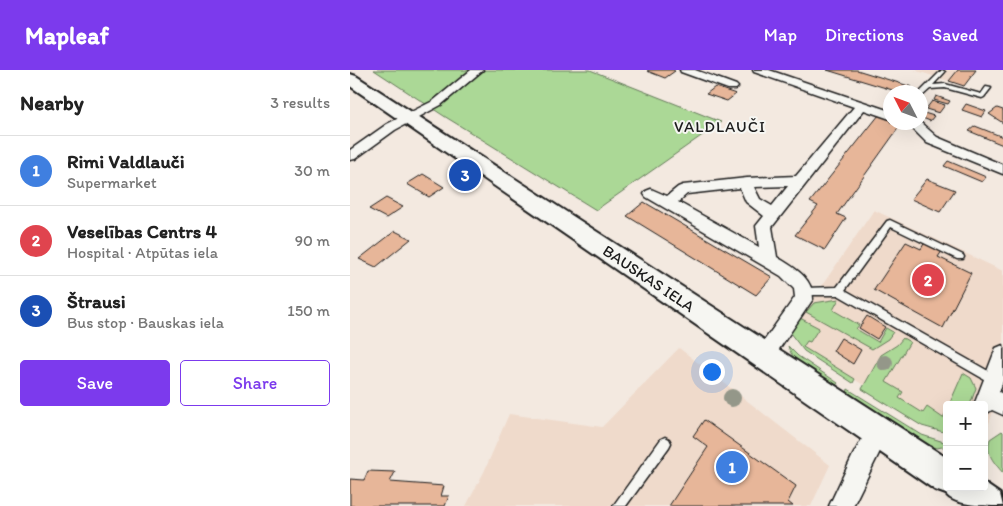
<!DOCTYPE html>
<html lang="en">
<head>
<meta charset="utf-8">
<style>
  :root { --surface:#fff; --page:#f2f2f2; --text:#222; --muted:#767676; --line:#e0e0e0; --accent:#7c3aed }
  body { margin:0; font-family:Itim,sans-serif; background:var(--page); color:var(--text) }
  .controls { position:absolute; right:15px; bottom:15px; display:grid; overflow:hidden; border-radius:5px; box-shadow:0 5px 20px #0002 }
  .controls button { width:45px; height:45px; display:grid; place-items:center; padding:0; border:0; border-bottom:1px solid var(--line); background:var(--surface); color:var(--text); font:25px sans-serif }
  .compass { position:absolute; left:533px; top:15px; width:45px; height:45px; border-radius:50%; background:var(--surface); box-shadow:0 5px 20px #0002; rotate:312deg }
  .you { position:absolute; left:361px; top:301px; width:18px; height:18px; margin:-12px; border:4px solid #fff; border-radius:50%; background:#1a73e8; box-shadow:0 0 0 8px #1a73e833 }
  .badge { display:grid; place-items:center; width:32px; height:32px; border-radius:50%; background:var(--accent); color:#fff; font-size:16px; font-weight:700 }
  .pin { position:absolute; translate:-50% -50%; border:2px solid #fff; box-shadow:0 1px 5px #0006 }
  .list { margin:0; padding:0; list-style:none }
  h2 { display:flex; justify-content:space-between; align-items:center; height:65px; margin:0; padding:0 20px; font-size:21px }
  h2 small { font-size:16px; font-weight:400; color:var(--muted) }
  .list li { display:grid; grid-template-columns:32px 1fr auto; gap:15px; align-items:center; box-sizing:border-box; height:70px; padding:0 20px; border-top:1px solid var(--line) }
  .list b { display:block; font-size:19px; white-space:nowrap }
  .list p { margin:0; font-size:16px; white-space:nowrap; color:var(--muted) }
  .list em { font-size:16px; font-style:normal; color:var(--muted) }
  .actions { display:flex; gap:10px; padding:15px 20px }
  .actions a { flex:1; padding:11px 0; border:1px solid var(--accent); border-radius:5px; text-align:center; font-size:18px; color:var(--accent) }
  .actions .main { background:var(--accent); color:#fff }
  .map { position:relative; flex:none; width:653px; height:436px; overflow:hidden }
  header { display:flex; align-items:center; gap:30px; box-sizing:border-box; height:70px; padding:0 25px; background:var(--accent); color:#fff }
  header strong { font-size:24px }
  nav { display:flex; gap:28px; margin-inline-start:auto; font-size:18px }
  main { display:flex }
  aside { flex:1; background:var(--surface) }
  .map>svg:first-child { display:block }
</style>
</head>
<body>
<header>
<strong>Mapleaf</strong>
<nav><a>Map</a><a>Directions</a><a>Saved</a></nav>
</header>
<main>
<aside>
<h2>Nearby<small>3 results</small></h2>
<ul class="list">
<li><span class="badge" style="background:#3f7fe0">1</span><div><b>Rimi Valdlauči</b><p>Supermarket</p></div><em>30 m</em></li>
<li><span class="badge" style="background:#e0444e">2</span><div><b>Veselības Centrs 4</b><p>Hospital · Atpūtas iela</p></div><em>90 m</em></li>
<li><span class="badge" style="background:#1a4fb4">3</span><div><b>Štrausi</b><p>Bus stop · Bauskas iela</p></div><em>150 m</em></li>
</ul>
<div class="actions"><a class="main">Save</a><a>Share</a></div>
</aside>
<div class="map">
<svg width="653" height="436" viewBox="0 0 653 436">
  <rect width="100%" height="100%" fill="#f3e9e0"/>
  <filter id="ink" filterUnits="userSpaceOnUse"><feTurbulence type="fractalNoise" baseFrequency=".02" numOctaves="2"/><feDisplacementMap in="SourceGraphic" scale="10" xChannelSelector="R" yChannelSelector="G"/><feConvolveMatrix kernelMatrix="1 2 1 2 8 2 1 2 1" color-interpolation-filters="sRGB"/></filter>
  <g filter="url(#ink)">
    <path fill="#efdacb" d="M564,0H626L614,16Z
      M524,140L653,201V313L634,368V335H597V363L571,350L456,280L440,262Z
      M329,278L480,395L461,436H116L134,402L159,344L252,357Z"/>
    <path fill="#abd896" stroke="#647a59" d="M24,0H240L371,52L246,140L94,46Z
      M489,229L483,240L509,255L506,259L528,272L536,258L543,262L538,269L522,279L456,242L464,233Z
      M450,248L469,258L460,272L457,271L453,277L505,309L503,313L454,281L440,263Z
      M553,268L560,272L536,312L553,322L549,328L573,343L577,337L593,348L597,340V363L572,356L512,319L531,285L547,275Z
      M438,276L448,286L488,313L485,317C470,306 443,295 438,276Z
      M613,303L621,308L626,318L620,335H599Z
      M498,319L572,365L597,373V376L587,378L574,373L497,324Z
      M652,361L653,362V403C643,391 636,385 640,369Z"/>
    <path fill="#e7b699" stroke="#1c1c1c" d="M299,0H323L325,1L315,8L297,1Z
      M477,0H507L562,17L558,22H549Z
      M608,0H626L614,16L599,11Z
      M365,17L386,24L377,31L356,24Z
      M586,26L600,31L598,34L584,30Z
      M582,31L595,35L589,43L576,39Z
      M616,34L636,41L632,47L612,40Z
      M647,38L653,40V53L639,44Z
      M574,43L584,46L580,51L570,47Z
      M529,45L540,49V52L552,53L487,144L496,148L475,180L445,165L468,136L460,132Z
      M625,56L653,67V75L619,61Z
      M598,91L636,107L632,112L594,96Z
      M73,104L94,117L79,127L57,114Z
      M577,109L605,120L590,142L561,129Z
      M36,128L53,137L36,148L19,139Z
      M294,132L422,207L406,225L277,146Z
      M45,161L61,169L26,197L9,189Z
      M556,172L571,179L575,172L592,181L588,187L621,203L593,258L524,220Z
      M517,246L535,257L527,269L509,258Z
      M491,268L511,280L503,294L483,281Z
      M354,350L446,416L438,432L443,436H319L358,377L343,366Z
      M18,401L45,402L40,412L94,416L91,426H99L95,436H0V409L14,410Z"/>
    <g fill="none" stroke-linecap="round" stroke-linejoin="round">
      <defs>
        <path id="service" d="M592,0L595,2L583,15L595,14L631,24L636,17L641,18L634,27L632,28L595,18L580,19L570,28V22Z
          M540,150L613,185L614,187L613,189H607L541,157L495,220L647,306L648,309L647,312L643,314L639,312L488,225H452L451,222L452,219L455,218L487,217L537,151Z
          M315,367L319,369L321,373L319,377L276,436H263L311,369Z"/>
        <path id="minor" d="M121,0H133L91,35L45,60L5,89L0,90V80L37,54L83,31Z
          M330,0H345L386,15L388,17L386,19H378L331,2Z
          M403,0H419L540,41V49L514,40L422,157L427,187C443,197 463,207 463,229L421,291L414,294L407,291L404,285L445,227L444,219L431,206L296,127L294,124L296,121L301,119L317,126L328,117L333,115L397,108L446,106L504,37L404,2ZM438,116L422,136L410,129L404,117ZM390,118L396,132L414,146L406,156L409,177L328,132L337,124Z
          M556,52H570L587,67L653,95V104L577,73Z
          M653,275V311L649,322L653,324V345L642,340L634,345V335H624L646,278Z
          M529,350L537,353L540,361L503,436H479L503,385L521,353Z"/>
        <path id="secondary" d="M0,4L6,6L597,388V417H634V413L650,424L653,436C637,436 604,436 596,424L585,420L0,16Z"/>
      </defs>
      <use href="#service" stroke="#1c1c1c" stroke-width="3"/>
      <use href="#minor" stroke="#1c1c1c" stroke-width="3"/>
      <use href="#secondary" stroke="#1c1c1c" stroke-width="4"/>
      <use href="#service" fill="#f6f6f2" fill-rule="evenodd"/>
      <use href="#minor" fill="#f6f6f2" fill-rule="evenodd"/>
      <use href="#secondary" fill="#f6f6f2" fill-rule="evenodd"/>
    </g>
    <g fill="#949789">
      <circle cx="535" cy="293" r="8"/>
      <circle cx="382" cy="328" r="9"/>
    </g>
  </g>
  <g text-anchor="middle" stroke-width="4" stroke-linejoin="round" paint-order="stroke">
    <g font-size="16" letter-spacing="1" fill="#1c1c1c" stroke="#f6f6f2">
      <text x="370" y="62">VALDLAUČI</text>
    </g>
    <g font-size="16" fill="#1c1c1c" stroke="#f6f6f2">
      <text transform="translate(299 208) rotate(34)" y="6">BAUSKAS IELA</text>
    </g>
  </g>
</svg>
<div class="controls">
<button>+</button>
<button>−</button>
</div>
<svg class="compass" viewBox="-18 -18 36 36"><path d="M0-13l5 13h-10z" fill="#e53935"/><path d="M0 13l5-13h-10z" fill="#767676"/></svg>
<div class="you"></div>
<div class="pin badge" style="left:382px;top:397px;background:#3f7fe0">1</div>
<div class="pin badge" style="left:578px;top:210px;background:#e0444e">2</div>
<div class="pin badge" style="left:115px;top:105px;background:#1a4fb4">3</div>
</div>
</main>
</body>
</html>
